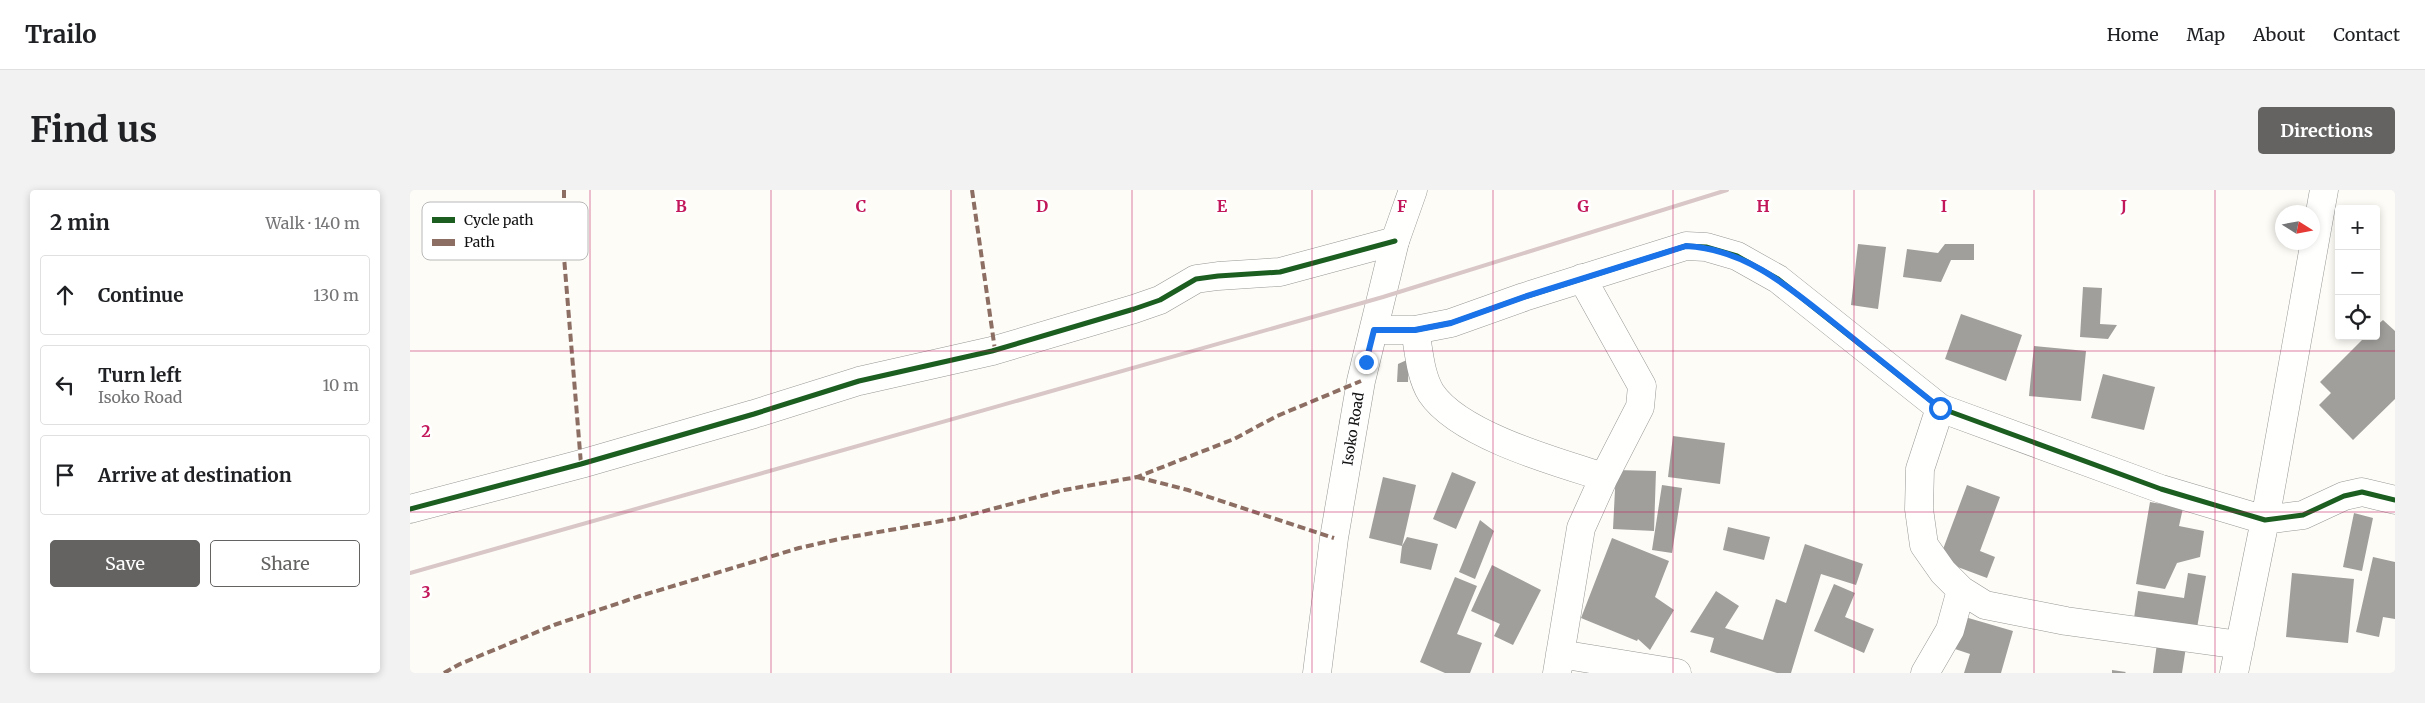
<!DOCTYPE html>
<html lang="en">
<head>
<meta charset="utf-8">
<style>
  :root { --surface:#fff; --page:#f2f2f2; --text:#202124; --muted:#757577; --line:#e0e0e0; --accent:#646362 }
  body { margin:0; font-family:Merriweather,serif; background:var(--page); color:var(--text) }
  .controls { position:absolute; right:15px; top:15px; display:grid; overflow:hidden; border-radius:5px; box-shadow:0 2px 8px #0003 }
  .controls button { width:45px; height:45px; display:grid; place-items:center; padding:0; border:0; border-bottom:1px solid var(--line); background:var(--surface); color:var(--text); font:25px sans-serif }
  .compass { position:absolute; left:1865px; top:15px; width:45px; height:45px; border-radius:50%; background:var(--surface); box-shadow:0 2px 8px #0003; rotate:101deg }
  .stop { position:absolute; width:15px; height:15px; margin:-11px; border:4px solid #1a73e8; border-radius:50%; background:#fff }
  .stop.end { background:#1a73e8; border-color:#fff; box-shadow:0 1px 5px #0008 }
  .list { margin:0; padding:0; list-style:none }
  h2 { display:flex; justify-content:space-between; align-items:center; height:65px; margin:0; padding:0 20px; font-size:21px }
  h2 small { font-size:16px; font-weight:400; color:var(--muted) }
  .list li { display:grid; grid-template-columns:32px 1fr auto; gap:15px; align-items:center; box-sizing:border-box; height:80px; margin:0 10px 10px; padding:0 10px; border:1px solid var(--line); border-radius:5px }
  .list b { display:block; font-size:19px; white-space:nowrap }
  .list p { margin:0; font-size:16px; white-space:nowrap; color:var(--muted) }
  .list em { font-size:16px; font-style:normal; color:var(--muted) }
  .actions { display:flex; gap:10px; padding:15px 20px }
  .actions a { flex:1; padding:11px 0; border:1px solid var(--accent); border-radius:5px; text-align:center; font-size:18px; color:var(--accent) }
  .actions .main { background:var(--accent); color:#fff }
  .icon { flex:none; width:28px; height:28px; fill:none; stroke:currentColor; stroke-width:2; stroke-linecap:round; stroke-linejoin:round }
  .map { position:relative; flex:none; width:1985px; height:483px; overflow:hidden; border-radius:5px }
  header { display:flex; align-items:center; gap:30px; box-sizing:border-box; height:70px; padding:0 25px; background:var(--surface); border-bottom:1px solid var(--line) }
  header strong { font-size:24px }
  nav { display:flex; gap:28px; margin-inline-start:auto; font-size:18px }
  .intro { display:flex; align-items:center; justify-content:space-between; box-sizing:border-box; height:120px; padding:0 30px }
  h1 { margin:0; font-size:35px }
  .button { padding:12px 22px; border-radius:5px; background:var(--accent); color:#fff; font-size:18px; font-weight:700 }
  main { display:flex; gap:30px; padding:0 30px }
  aside { flex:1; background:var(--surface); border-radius:5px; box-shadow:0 2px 8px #0003 }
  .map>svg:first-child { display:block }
</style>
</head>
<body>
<header>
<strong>Trailo</strong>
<nav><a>Home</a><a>Map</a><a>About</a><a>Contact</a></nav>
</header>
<div class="intro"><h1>Find us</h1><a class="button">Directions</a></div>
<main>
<aside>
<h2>2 min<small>Walk · 140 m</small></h2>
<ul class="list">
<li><svg class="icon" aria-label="ahead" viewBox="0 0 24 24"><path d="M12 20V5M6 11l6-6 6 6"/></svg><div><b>Continue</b></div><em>130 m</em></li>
<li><svg class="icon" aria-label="left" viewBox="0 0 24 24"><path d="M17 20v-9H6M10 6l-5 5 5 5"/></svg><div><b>Turn left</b><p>Isoko Road</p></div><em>10 m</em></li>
<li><svg class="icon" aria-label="arrive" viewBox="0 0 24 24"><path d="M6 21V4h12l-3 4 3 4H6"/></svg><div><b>Arrive at destination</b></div></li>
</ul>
<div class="actions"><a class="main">Save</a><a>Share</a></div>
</aside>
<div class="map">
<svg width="1985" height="483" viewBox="0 0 1985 483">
  <rect width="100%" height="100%" fill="#fdfcf7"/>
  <path fill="#a19f9c" d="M1448,54L1476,57L1468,119L1441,115Z
    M1535,54H1564V70H1541L1531,92L1493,87L1497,59L1528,63Z
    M1673,97L1692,98L1690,134L1707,135L1698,149L1670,147Z
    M1551,124L1612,145L1596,191L1535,169Z
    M1973,130L1985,141V209L1943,250L1909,215L1921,203L1910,192L1956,146H1966V136Z
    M1624,156L1676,161L1671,211L1619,206Z
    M999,169L998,192H987L988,174Z
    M1693,184L1745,197L1734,240L1681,228Z
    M1263,246L1315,253L1310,294L1258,287Z
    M1206,280L1246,281L1244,341L1203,339Z
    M1042,282L1066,292L1046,339L1023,329Z
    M973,287L1006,295L992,356L997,347L1028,354L1021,380L990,373L992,356L959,348Z
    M1252,295L1272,298L1262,363L1242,360Z
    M1557,295L1590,307L1570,361L1585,367L1577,388L1529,370Z
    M1740,312L1773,318L1769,336L1794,341L1790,367L1767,373L1755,399L1726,394Z
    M1944,323L1963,328L1952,381L1933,377Z
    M1070,330L1084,341L1065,389L1049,382Z
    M1318,337L1360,347L1354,370L1313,360Z
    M1202,348L1259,371L1245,407L1264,420L1240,460L1228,449L1227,451L1171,428Z
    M1395,354L1453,374L1446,395L1411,384L1381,483H1367L1300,462L1304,448L1280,442L1306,401L1329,416L1315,438L1353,450L1366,409L1376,413Z
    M1963,367L1985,372V429L1973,427L1969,447L1946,442Z
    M1082,375L1131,400L1103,455L1084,446L1090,434L1061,421Z
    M1778,383L1796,386L1787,438L1724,428L1728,401L1774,408Z
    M1882,383L1944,389L1938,453L1876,447Z
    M1045,387L1067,396L1047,444L1072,453L1060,483H1035L1010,472Z
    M1424,394L1445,403L1435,427L1464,439L1454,463L1404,441Z
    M1555,427L1603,441L1591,483H1554L1560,464L1545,459Z
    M1747,453L1776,457L1772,483H1743Z
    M1702,480L1716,482L1715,483H1702Z"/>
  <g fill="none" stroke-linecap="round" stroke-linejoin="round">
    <defs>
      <path id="minor" d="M964,140H1005L1041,133L1114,107L1276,56L1296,57L1327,66L1368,89L1530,218L1751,299L1855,330L1893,325L1934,306L1952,302L1985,310
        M1005,140C1009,161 1010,185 1021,203C1049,245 1146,272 1194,287L1230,217L1232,196L1172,88
        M1530,218L1510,279L1509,319L1514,355L1533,382L1551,400L1575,415L1656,431L1830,455
        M0,319L171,274L344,224L449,191L582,161L724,119L750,110L786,89L808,86L870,82L985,51
        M1150,464L1267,483
        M1147,483L1171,338L1194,287
        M1515,483L1540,440L1551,400
        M1824,483L1855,330L1914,0"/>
      <path id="tertiary" d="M907,483L924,348L951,191L985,51L1003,0"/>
    </defs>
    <use href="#minor" stroke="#979795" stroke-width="29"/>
    <use href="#tertiary" stroke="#979795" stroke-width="29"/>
    <use href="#minor" stroke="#fffffe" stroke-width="28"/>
    <use href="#tertiary" stroke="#fffffe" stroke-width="28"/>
    <path stroke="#d9c6c7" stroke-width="4" d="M0,383L973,107L1317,0"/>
    <path stroke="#8d6e63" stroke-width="4" stroke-dasharray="8 4" stroke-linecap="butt" d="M154,0V67L171,274
      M562,0L585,160
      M727,287L778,300L924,348
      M34,483L50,474L144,435L230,406L389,358L429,349L548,328L654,300L727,287L824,249L867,226L951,191"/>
    <defs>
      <path id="cycleway" d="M964,140H1005L1041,133L1114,107L1276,56L1296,57L1327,66L1368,89L1530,218L1751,299L1855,330L1893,325L1934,306L1952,302L1985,310
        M0,319L171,274L344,224L449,191L582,161L724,119L750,110L786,89L808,86L870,82L985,51"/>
    </defs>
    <use href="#cycleway" stroke="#fff" stroke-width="8"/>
    <use href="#cycleway" stroke="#1b5e20" stroke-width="5"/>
  </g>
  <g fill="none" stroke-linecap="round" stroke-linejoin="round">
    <path stroke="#1a73e8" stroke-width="6" d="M956,172L964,140H1005L1041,133L1114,107L1276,56C1340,59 1387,104 1434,141C1466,167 1498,192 1530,218"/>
  </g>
  <path fill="none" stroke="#c2185b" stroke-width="1" stroke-opacity="0.55" d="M180,0V483M361,0V483M541,0V483M722,0V483M902,0V483M1083,0V483M1263,0V483M1444,0V483M1624,0V483M1805,0V483M0,161H1985M0,322H1985"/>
  <g text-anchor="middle" stroke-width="5" stroke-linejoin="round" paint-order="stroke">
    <g font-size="14" fill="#111" stroke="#fff">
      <text transform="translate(943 239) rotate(-81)" y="5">Isoko Road</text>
    </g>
  </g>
  <rect x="12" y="12" width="166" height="58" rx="8" fill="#fff" stroke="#b8b8b8" stroke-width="1"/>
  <rect x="22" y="27" width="23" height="6" fill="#1b5e20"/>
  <rect x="22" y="49" width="23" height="7" fill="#8d6e63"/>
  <g font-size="14" fill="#111">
    <text x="54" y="35">Cycle path</text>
    <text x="54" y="57">Path</text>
  </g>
  <g font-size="16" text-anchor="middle" font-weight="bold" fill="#c2185b" stroke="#fff" stroke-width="5" stroke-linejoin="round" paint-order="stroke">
    <text x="271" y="22">B</text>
    <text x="451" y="22">C</text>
    <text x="632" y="22">D</text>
    <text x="812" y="22">E</text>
    <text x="992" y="22">F</text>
    <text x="1173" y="22">G</text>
    <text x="1353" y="22">H</text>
    <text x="1534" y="22">I</text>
    <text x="1714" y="22">J</text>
    <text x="16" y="247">2</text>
    <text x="16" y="408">3</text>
  </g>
</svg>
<div class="controls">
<button>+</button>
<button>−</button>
<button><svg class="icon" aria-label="locate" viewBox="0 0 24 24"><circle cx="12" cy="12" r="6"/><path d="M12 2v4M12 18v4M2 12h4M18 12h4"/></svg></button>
</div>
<svg class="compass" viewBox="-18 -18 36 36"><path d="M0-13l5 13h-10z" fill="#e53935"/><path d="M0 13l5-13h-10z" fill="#757577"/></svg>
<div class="stop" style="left:1530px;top:218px"></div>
<div class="stop end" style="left:956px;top:172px"></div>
</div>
</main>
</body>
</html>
